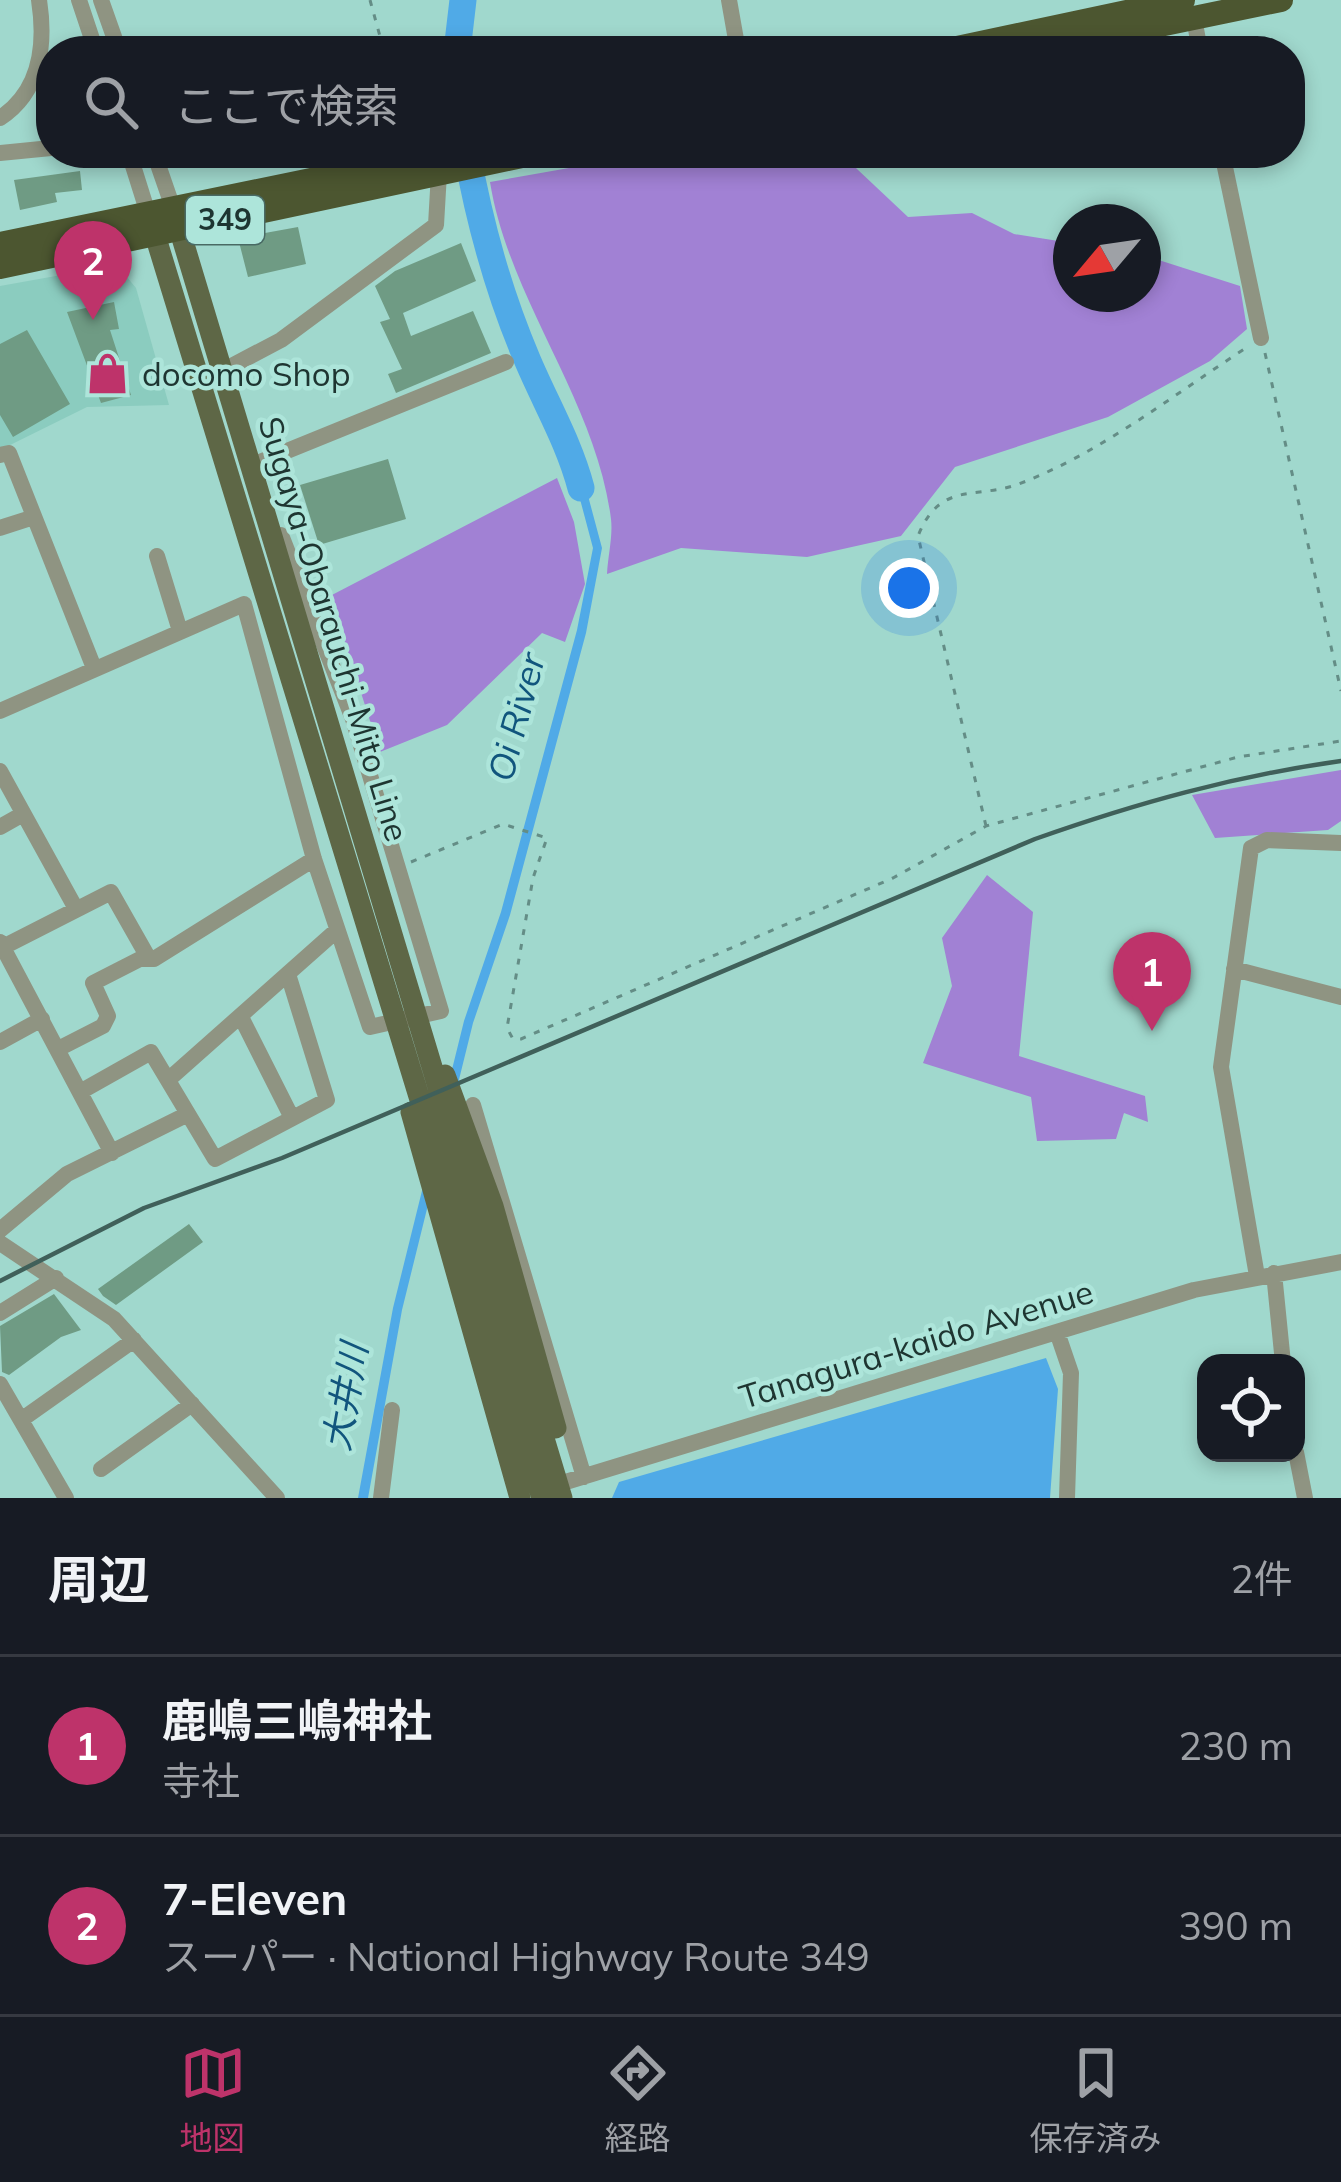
<!DOCTYPE html>
<html lang="ja">
<head>
<meta charset="utf-8">
<style>
  :root { --surface:#171b24; --page:#20242c; --text:#f1f3f6; --muted:#9ea1a6; --line:#363941; --accent:#be336a }
  body { margin:0; font-family:Mulish,"Noto Sans JP",sans-serif; background:var(--page); color:var(--text) }
  .controls { position:absolute; right:36px; bottom:36px; display:grid; overflow:hidden; border-radius:24px; box-shadow:0 6px 18px #0003 }
  .controls button { width:108px; height:108px; display:grid; place-items:center; padding:0; border:0; border-bottom:3px solid var(--line); background:var(--surface); color:var(--text); font:60px sans-serif }
  .compass { position:absolute; left:1053px; top:204px; width:108px; height:108px; border-radius:50%; background:var(--surface); box-shadow:0 6px 18px #0003; rotate:241deg }
  .you { position:absolute; left:909px; top:588px; width:42px; height:42px; margin:-30px; border:9px solid #fff; border-radius:50%; background:#1a73e8; box-shadow:0 0 0 18px #1a73e833 }
  .badge { display:grid; place-items:center; width:78px; height:78px; border-radius:50%; background:var(--accent); color:#fff; font-size:39px; font-weight:700 }
  .pin { position:absolute; translate:-50% -99px; filter:drop-shadow(0 3px 6px #0008) }
  .pin::after { content:''; position:absolute; top:63px; width:42px; height:36px; background:inherit; clip-path:polygon(0 0,100% 0,50% 100%) }
  .list { margin:0; padding:0; list-style:none }
  h2 { display:flex; justify-content:space-between; align-items:center; height:156px; margin:0; padding:0 48px; font-size:51px }
  h2 small { font-size:39px; font-weight:400; color:var(--muted) }
  .list li { display:grid; grid-template-columns:78px 1fr auto; gap:36px; align-items:center; box-sizing:border-box; height:180px; padding:0 48px; border-top:3px solid var(--line) }
  .list b { display:block; font-size:45px; white-space:nowrap }
  .list p { margin:0; font-size:39px; white-space:nowrap; color:var(--muted) }
  .list em { font-size:39px; font-style:normal; color:var(--muted) }
  .icon { flex:none; width:66px; height:66px; fill:none; stroke:currentColor; stroke-width:2; stroke-linecap:round; stroke-linejoin:round }
  .map { position:relative; flex:none; width:1341px; height:1498px; overflow:hidden }
  .search { position:absolute; background:var(--surface); box-shadow:0 6px 18px #0003; left:36px; right:36px; top:36px; height:132px; display:flex; align-items:center; gap:30px; box-sizing:border-box; padding:0 42px; border-radius:48px; color:var(--muted); font-size:45px }
  .sheet { height:516px; background:var(--surface) }
  nav { display:flex; justify-content:space-around; align-items:center; box-sizing:border-box; height:168px; border-top:3px solid var(--line); background:var(--surface); font-size:33px; color:var(--muted) }
  nav a { display:grid; justify-items:center; gap:6px }
  nav .on { color:var(--accent) }
  .map>svg:first-child { display:block }
</style>
</head>
<body>
<div class="map">
<svg width="1341" height="1498" viewBox="0 0 1341 1498">
  <rect width="100%" height="100%" fill="#a0d8cd"/>
  <path fill="#8bccbf" d="M117,265L136,288L169,405L87,407L0,450V286Z"/>
  <path fill="#a181d4" d="M654,153H840L908,217L972,213L1014,234L1071,243V294H1143V255L1240,286L1247,329L1210,361L1108,417L955,467L901,536L807,557L681,548L607,574C608,556 613,536 611,519C596,400 509,300 490,182Z
    M557,478L574,522L585,584L565,642L542,633L447,725L380,752L330,596Z
    M1341,770V821L1328,830L1215,838L1192,795Z
    M987,875L1033,912L1019,1056L1145,1096L1148,1122L1124,1113L1116,1139L1037,1141L1031,1097L923,1063L952,986L942,938Z"/>
  <path fill="#50aae7" d="M576,451L602,548L586,633L510,915L473,1023L402,1310L368,1498H358L393,1308L464,1021L501,912L577,630L593,548L568,454Z
    M1046,1358L1058,1389L1050,1498H612L619,1482Z"/>
  <g fill="none" stroke-linecap="round" stroke-linejoin="round">
    <path stroke="#50aae7" stroke-width="27" d="M457,51L463,0
      M467,153C480,225 498,291 527,359C545,402 569,442 581,488"/>
  </g>
  <path fill="#6f9b84" d="M80,171L82,190L55,193L57,202L20,210L14,180Z
    M298,227L306,264L248,277L238,238Z
    M461,243L476,281L403,313L411,336L473,311L491,353L396,393L388,374L402,369L380,322L390,319L375,286L395,271Z
    M114,302L119,329L110,330L131,395L101,403L67,312Z
    M27,330L70,404L13,437L0,415V344Z
    M388,459L406,519L319,545L300,485Z
    M189,1224L203,1242L116,1305L103,1296L98,1289Z
    M54,1294L81,1330L61,1337L9,1375L2,1372L0,1326Z"/>
  <g fill="none" stroke-linecap="round" stroke-linejoin="round">
    <path stroke="#648d86" stroke-width="3" stroke-dasharray="6 9" stroke-linecap="butt" d="M370,0L384,51
      M1265,353L1341,691
      M986,826L918,536C940,481 975,499 1016,485C1098,455 1173,395 1246,348
      M411,862L503,824L547,838L533,878L507,1028L513,1039H521L893,878L986,826L1238,757L1341,741"/>
    <path stroke="#8f9482" stroke-width="16" d="M79,0L96,51
      M101,0L119,51
      M729,0L738,51
      M1194,18L1200,51
      M0,118C40,92 46,45 39,0
      M0,153L51,148
      M129,153L151,223
      M154,153L173,208
      M1222,153L1261,338
      M222,371L281,340L436,225L439,173
      M0,455L9,453L94,668
      M250,466L506,362
      M0,528L34,517
      M157,556L180,631
      M0,711L244,604L314,859L370,1027L441,1011L353,719L281,535
      M0,771L75,907
      M0,827L23,814
      M0,942L112,1153
      M3,947L111,892L149,959
      M1234,969L1341,997
      M242,1019L292,1118
      M0,1042L42,1019
      M58,1049L103,1026L108,1016L93,983L140,959H154L314,859
      M168,1080L337,930
      M80,1092L151,1052L215,1159L327,1100L288,974
      M473,1105L584,1477
      M0,1230L67,1174L188,1114
      M0,1243L114,1319L277,1498
      M1274,1273L1283,1363
      M1257,1276L1221,1067L1251,848L1267,840L1341,843
      M0,1313L56,1278
      M1057,1332L1071,1373L1067,1498
      M0,1384L66,1498
      M21,1420L134,1340
      M1296,1452L1305,1498
      M101,1469L192,1404
      M546,1488L1194,1290L1341,1262
      M381,1498L392,1410"/>
    <path stroke="#5e6746" stroke-width="21" d="M176,218L562,1498
      M155,235L542,1498
      M445,1075L493,1206L556,1428
      M411,1112L520,1498"/>
    <path stroke="#4c5630" stroke-width="24" d="M943,51L1183,0
      M1034,51L1281,0
      M0,244L442,153
      M0,267L536,153"/>
    <path stroke="#40605a" stroke-width="4.5" d="M0,1281L144,1208L282,1158L1035,839C1137,803 1234,776 1341,761"/>
  </g>
  <defs>
    <symbol id="shop-bare" viewBox="-9 -9 18 18"><path d="M-5-2.5h2.3a2.7 3.5 0 0 1 5.4 0H5L5.5 6h-11ZM-1.5-2.5h3a1.5 2.3 0 0 0-3 0Z" fill="#be336a" stroke="#ade5da" stroke-width="2.5" paint-order="stroke"/></symbol>
  </defs>
  <g fill-rule="evenodd">
    <use href="#shop-bare" x="78" y="344" width="59" height="59"/>
  </g>
  <g text-anchor="middle" stroke-width="9" stroke-linejoin="round" paint-order="stroke">
    <rect fill="#ade5da" stroke="#496a64" stroke-width="3" x="186" y="196" width="78" height="48" rx="9"/>
    <g font-size="30" font-weight="bold" fill="#1e3531">
      <text x="225" y="230">349</text>
    </g>
    <g font-size="33" fill="#1e3531" stroke="#ade5da" text-anchor="start">
      <text x="142" y="386">docomo Shop</text>
    </g>
    <g font-size="33" fill="#1e3531" stroke="#ade5da">
      <text transform="translate(334 629) rotate(73)" y="12">Sugaya-Obarauchi-Mito Line</text>
      <text transform="translate(916 1344) rotate(-17)" y="12">Tanagura-kaido Avenue</text>
    </g>
    <g font-size="36" font-style="italic" fill="#11557d" stroke="#ade5da">
      <text transform="translate(516 717) rotate(-75)" y="13">Oi River</text>
      <text transform="translate(345 1397) rotate(-80)" y="13">大井川</text>
    </g>
  </g>
</svg>
<div class="controls">
<button><svg class="icon" aria-label="locate" viewBox="0 0 24 24"><circle cx="12" cy="12" r="6"/><path d="M12 2v4M12 18v4M2 12h4M18 12h4"/></svg></button>
</div>
<svg class="compass" viewBox="-18 -18 36 36"><path d="M0-13l5 13h-10z" fill="#e53935"/><path d="M0 13l5-13h-10z" fill="#9ea1a6"/></svg>
<div class="you"></div>
<div class="pin badge" style="left:1152px;top:1031px">1</div>
<div class="pin badge" style="left:93px;top:320px">2</div>
<div class="search"><svg class="icon" aria-label="search" viewBox="0 0 24 24"><circle cx="10" cy="10" r="6"/><path d="M15 15l6 6"/></svg>ここで検索</div>
</div>
<section class="sheet">
<h2>周辺<small>2件</small></h2>
<ul class="list">
<li><span class="badge">1</span><div><b>鹿嶋三嶋神社</b><p>寺社</p></div><em>230 m</em></li>
<li><span class="badge">2</span><div><b>7-Eleven</b><p>スーパー · National Highway Route 349</p></div><em>390 m</em></li>
</ul>
</section>
<nav>
<a class="on"><svg class="icon" aria-label="map" viewBox="0 0 24 24"><path d="M3 6l6-2 6 2 6-2v14l-6 2-6-2-6 2zM9 4v14M15 6v14"/></svg>地図</a>
<a><svg class="icon" aria-label="directions" viewBox="0 0 24 24"><path d="M12 3l9 9-9 9-9-9zM9 14v-3h6M13 9l2 2-2 2"/></svg>経路</a>
<a><svg class="icon" aria-label="saved" viewBox="0 0 24 24"><path d="M7 4h10v16l-5-4-5 4z"/></svg>保存済み</a>
</nav>
</body>
</html>
